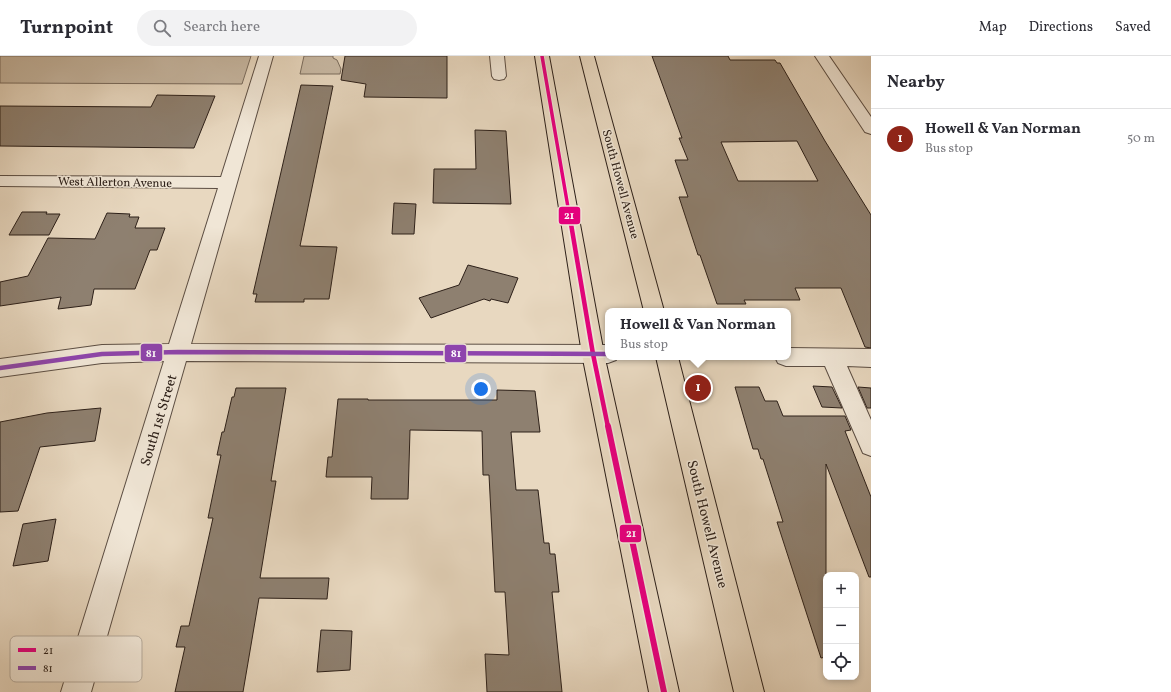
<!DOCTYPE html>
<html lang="en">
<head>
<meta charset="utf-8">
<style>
  :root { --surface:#fff; --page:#f2f2f3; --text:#2b2b33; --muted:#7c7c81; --line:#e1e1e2; --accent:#8f2418 }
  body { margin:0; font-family:Vollkorn,serif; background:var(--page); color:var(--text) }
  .controls { position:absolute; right:12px; bottom:12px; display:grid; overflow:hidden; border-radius:8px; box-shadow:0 2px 6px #0003 }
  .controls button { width:36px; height:36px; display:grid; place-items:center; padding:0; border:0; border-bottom:1px solid var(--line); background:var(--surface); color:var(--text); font:20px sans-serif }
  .you { position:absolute; left:481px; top:333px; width:14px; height:14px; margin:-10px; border:3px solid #fff; border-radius:50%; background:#1a73e8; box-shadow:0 0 0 6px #1a73e833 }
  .badge { display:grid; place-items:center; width:26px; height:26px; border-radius:50%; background:var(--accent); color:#fff; font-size:13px; font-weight:700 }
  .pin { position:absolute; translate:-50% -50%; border:2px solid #fff; box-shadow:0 1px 4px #0006 }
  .popup { position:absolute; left:605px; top:252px; width:186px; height:52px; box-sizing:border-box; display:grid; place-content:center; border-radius:8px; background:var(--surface); filter:drop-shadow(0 1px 3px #0005); font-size:13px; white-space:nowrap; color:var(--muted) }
  .popup b { font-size:15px; color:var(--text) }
  .popup::after { content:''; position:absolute; left:50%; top:100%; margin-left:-8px; border:8px solid transparent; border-top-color:var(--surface) }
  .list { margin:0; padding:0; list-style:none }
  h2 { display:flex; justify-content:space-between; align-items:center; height:52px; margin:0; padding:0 16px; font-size:17px }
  h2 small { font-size:13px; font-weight:400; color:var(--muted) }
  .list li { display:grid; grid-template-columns:26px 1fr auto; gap:12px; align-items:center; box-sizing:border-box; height:60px; padding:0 16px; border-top:1px solid var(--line) }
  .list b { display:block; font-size:15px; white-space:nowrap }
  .list p { margin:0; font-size:13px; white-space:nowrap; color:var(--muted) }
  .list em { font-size:13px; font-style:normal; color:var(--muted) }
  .icon { flex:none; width:22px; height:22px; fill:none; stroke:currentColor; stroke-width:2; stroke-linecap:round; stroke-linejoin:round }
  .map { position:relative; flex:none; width:871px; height:636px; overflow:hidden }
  header { display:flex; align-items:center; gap:24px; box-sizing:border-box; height:56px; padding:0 20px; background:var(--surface); border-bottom:1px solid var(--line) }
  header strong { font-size:19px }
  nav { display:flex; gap:22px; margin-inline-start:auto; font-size:14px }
  .search { width:280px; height:36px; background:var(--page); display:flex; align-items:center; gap:10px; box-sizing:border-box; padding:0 14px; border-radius:22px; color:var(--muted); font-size:15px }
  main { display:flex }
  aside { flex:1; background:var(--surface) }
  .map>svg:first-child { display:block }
</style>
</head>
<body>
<header>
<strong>Turnpoint</strong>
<div class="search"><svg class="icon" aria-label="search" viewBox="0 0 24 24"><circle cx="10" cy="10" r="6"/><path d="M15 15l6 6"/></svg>Search here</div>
<nav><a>Map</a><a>Directions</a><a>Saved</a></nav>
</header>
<main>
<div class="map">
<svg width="871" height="636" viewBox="0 0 871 636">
  <rect width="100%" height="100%" fill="#e8d8c0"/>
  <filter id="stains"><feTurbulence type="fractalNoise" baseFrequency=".005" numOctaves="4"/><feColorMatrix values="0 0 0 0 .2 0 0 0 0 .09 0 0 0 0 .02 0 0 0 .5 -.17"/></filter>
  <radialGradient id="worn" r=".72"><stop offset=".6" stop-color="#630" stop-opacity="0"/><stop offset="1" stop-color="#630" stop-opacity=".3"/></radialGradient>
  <path fill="#c8b9a4" stroke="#7a6c5e" d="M0,0H251L242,28L0,27Z
    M304,0H333V2L337,4L341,13L340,18H300Z"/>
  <path fill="#8e8070" stroke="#2d2019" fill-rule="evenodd" d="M345,0H447V42L364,41L366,28L341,24Z
    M652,0H728L730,4H775L777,7H780L825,85L871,159V292L865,291L841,232H795L800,244H744L746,248H717L700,199H698L679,141H688L675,104H688L679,82H682ZM797,85L818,125H738L721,86Z
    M301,29L333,30L300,190L337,191L329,243H304V246H255L257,238H253Z
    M157,39L215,40L194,92L0,90V50L151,51Z
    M475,74L506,75L511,148L433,147L434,113H476Z
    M394,147L416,148L414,178H392Z
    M22,156H47L46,158H60L49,179H9Z
    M107,157L130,158L129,161H139L135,172H165L157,194H150L135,233H94L91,249L58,253L61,241L0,250V226L28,220L48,182L95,183Z
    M468,209L518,222L508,247L491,243L490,245L484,243L431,262L419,242L459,229Z
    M813,330L832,331L842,352L822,351Z
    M735,331H759L765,345H777L783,360H845L851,374L845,375L871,441V521H869L826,408V601L821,602L777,466H783L763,403H761L758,393H753Z
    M858,331L871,332V352H867Z
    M236,332H286L271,425H276L260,522H329L327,543L259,542L243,636H175L185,591H176L181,570H189L213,462H208L221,399H217L222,376H224L232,341H234Z
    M497,334L535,335L540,376H511L516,434H538L544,487H549L550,498H555L559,536H552L562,636H487L485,598L509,599L505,536H495L489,419H483L482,375L410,374L408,443H371L372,421H326L328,401H332L338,343H368V344H497Z
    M101,352L95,385L40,391L18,455L0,456V366L47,357Z
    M56,463L48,505L13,510L23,468Z
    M321,574L352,575L350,614L317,616Z"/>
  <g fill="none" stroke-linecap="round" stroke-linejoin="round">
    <defs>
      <path id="minor" d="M259,0H273L191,288L608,289V301H617L616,304L608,307L186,305L91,636H61L164,305L102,307L0,321V303L102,289L169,288L218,132L0,130V120L221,121Z
        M490,0H504L506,20L504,23L499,24L494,23L492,20Z
        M815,0H829L871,61V78L865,76Z
        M788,292L871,293V311L847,310L871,364V400L863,397L825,310H786L778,307L775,301H788Z"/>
      <path id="major" d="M535,0H549L604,298L679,636H649L582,298Z
        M580,0H594L664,255H644Z
        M656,301H678L764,636H734Z"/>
    </defs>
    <use href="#minor" stroke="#5c4e43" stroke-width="2"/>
    <use href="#major" stroke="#2d2019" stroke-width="2"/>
    <use href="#minor" fill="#f0e6d6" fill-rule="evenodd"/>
    <use href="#major" fill="#e8d8c0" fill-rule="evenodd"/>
    <defs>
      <path id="bus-1-far2" d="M542,0L570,163"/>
      <path id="bus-1-far1" d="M570,162L593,298L608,371"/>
      <path id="bus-1" d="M608,370L664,636"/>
      <path id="bus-2" d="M0,312L102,298L178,296L608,298"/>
    </defs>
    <use href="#bus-1-far2" stroke="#f0e6d6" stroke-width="5.5"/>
    <use href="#bus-1-far1" stroke="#f0e6d6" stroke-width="8"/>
    <use href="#bus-1" stroke="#f0e6d6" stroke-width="9"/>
    <use href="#bus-2" stroke="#f0e6d6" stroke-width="8"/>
    <use href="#bus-1-far2" stroke="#e5007d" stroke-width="3.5"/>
    <use href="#bus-1-far1" stroke="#e5007d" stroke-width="4.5"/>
    <use href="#bus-1" stroke="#e5007d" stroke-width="6"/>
    <use href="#bus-2" stroke="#8e44ad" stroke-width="4.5"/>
  </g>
  <g text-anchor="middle" stroke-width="3" stroke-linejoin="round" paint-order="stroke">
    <g font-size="12" fill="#2d2019" stroke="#f0e6d6">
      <text transform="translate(115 126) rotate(1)" y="4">West Allerton Avenue</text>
      <text transform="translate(621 128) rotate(75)" y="4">South Howell Avenue</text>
    </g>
    <g font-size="14" fill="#2d2019" stroke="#f0e6d6">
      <text transform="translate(158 364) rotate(-73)" y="5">South 1st Street</text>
      <text transform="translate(708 468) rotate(76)" y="5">South Howell Avenue</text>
    </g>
  </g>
  <rect x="10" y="580" width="132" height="46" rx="6" fill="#f0e6d6" stroke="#b6ab9d" stroke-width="1"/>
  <rect x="18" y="592" width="18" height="4" fill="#e5007d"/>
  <rect x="18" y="610" width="18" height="4" fill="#8e44ad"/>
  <g font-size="11" fill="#2d2019">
    <text x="43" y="598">21</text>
    <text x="43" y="616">81</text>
  </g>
  <g stroke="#f0e6d6" stroke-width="1.5">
    <rect x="558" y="150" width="23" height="19" rx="4" fill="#e5007d"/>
    <rect x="140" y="287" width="23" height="19" rx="4" fill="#8e44ad"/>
    <rect x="444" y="288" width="23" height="19" rx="4" fill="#8e44ad"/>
    <rect x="619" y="468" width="23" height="19" rx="4" fill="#e5007d"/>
  </g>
  <g font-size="11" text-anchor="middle" font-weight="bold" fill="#fff">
    <text x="569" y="163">21</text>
    <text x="151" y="301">81</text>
    <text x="456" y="301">81</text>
    <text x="631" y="481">21</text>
  </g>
  <rect width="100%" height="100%" filter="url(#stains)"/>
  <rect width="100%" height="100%" fill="url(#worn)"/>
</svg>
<div class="controls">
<button>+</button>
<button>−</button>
<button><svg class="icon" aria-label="locate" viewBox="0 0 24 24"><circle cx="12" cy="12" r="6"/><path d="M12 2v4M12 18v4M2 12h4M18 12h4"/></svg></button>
</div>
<div class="you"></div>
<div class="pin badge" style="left:698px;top:332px">1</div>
<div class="popup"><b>Howell &amp; Van Norman</b>Bus stop</div>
</div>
<aside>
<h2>Nearby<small></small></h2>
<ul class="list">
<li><span class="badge">1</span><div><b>Howell &amp; Van Norman</b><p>Bus stop</p></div><em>50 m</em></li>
</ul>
</aside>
</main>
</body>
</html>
